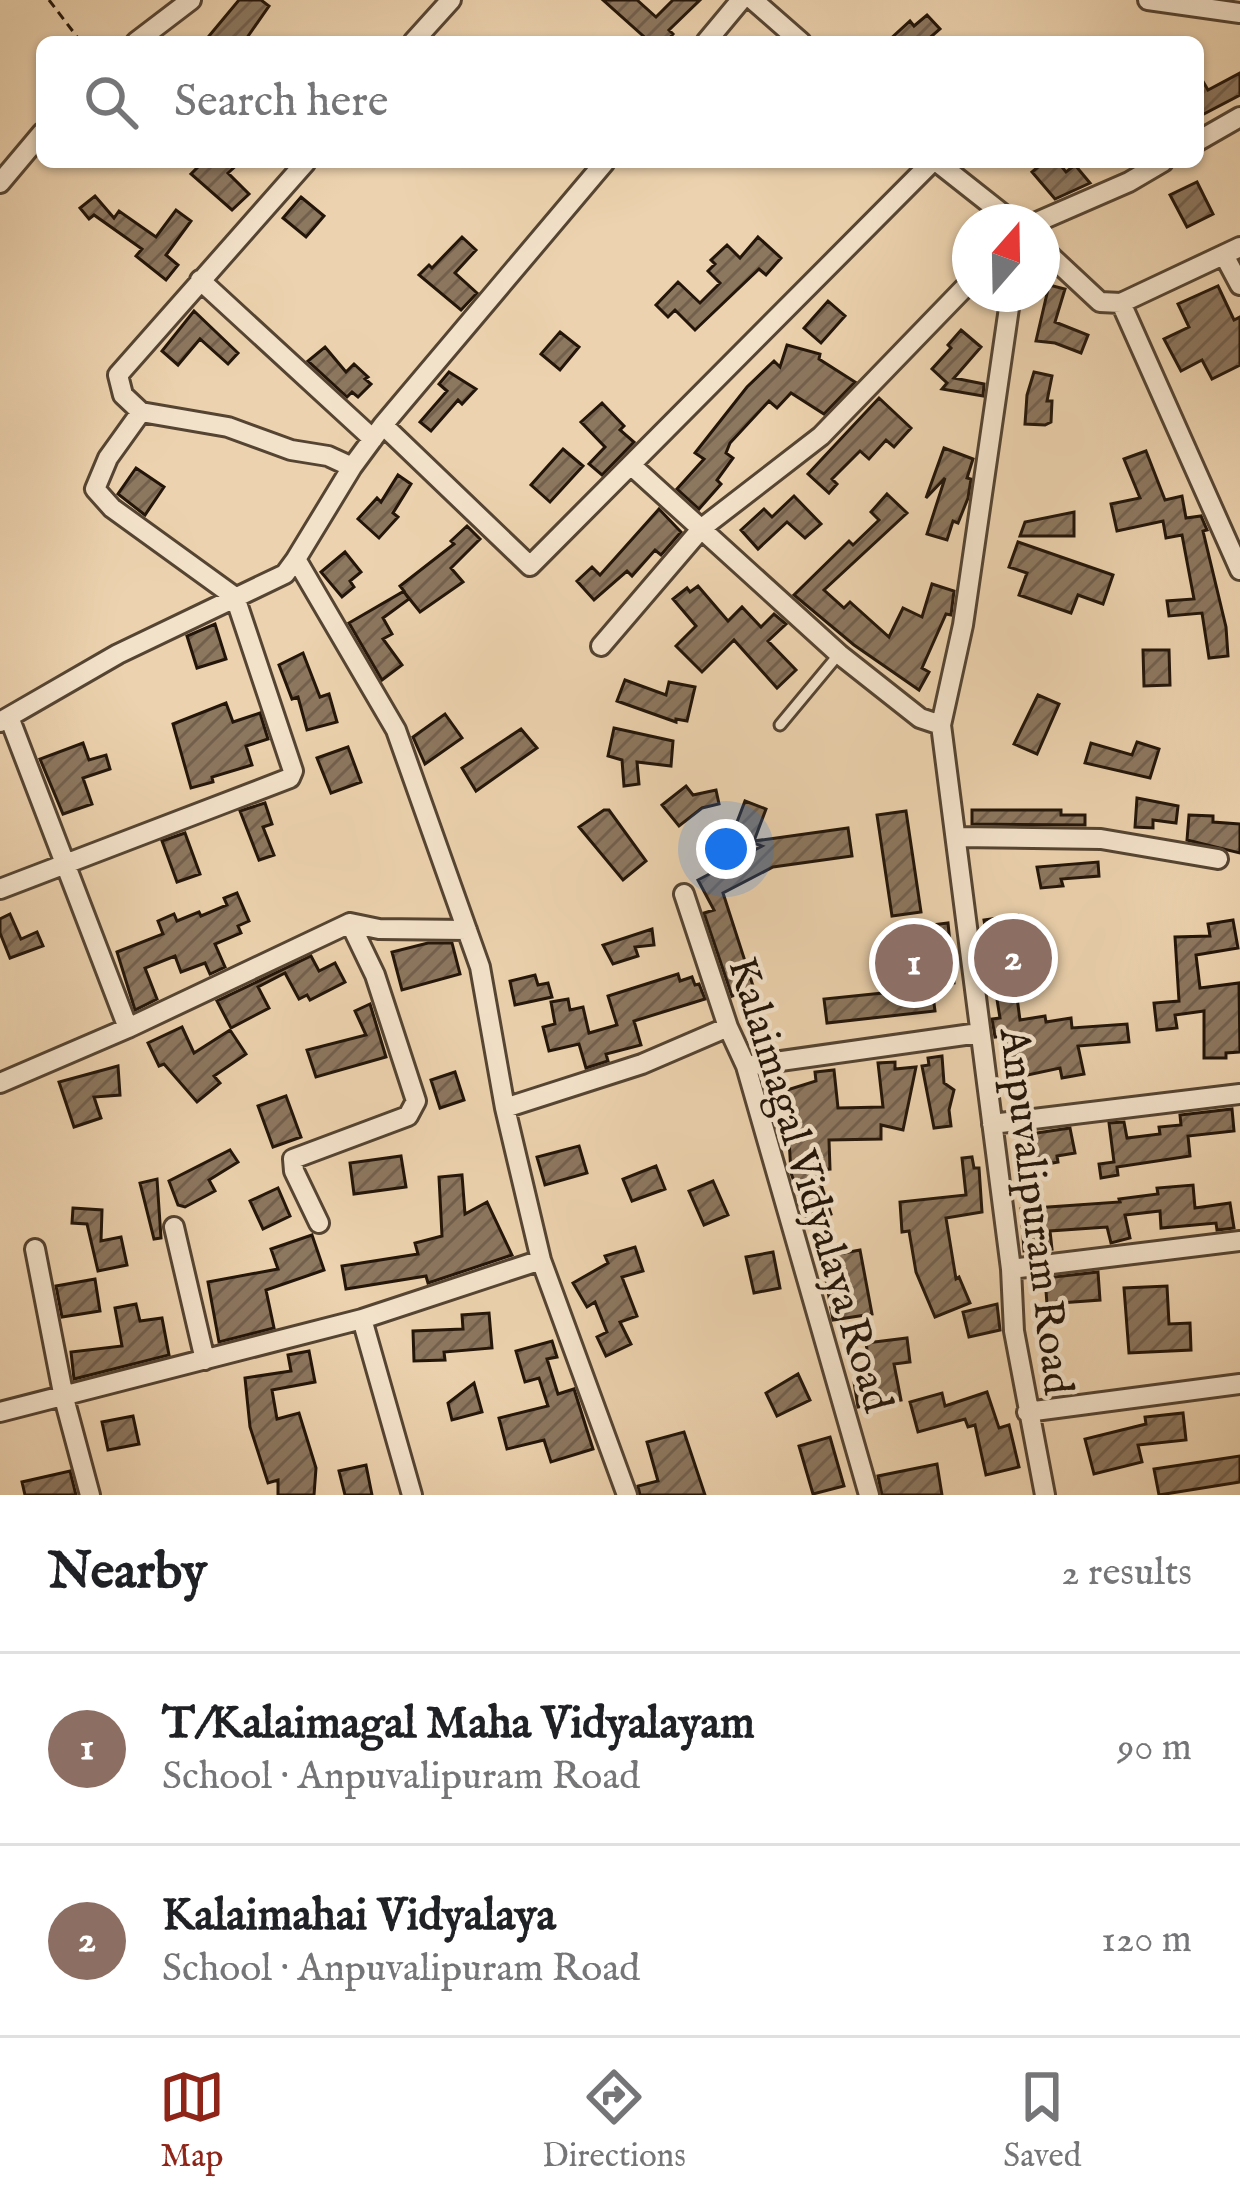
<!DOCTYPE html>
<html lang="en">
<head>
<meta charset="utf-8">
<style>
  :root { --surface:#fff; --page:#f2f2f2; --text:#202124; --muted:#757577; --line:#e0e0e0; --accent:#8f2418 }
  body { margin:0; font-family:"IM FELL English",serif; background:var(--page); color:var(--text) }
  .compass { position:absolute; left:952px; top:204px; width:108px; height:108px; border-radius:50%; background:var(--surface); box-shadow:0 3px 9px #0004; rotate:20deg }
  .you { position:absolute; left:726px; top:849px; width:42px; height:42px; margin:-30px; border:9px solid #fff; border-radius:50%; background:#1a73e8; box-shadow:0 0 0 18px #1a73e833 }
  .badge { display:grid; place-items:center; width:78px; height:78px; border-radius:50%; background:var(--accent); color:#fff; font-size:39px; font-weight:700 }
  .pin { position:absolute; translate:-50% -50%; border:6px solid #fff; box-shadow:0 3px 12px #0006 }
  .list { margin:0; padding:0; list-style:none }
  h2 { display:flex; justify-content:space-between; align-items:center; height:156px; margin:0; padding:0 48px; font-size:51px }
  h2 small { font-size:39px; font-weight:400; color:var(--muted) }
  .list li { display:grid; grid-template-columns:78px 1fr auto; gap:36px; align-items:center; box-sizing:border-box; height:192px; padding:0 48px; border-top:3px solid var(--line) }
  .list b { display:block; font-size:45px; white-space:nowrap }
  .list p { margin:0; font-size:39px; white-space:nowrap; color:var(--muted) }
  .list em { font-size:39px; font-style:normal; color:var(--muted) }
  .icon { flex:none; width:66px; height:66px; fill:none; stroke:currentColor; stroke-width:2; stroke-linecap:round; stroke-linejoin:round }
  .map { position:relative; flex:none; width:1240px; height:1495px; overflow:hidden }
  .search { position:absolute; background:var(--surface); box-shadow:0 3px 9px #0004; left:36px; right:36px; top:36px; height:132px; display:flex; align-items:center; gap:30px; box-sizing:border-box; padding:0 42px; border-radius:18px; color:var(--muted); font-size:45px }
  .sheet { height:540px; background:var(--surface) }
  nav { display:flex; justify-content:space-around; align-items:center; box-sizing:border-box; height:168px; border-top:3px solid var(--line); background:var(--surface); font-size:33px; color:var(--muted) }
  nav a { display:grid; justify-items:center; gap:6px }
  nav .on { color:var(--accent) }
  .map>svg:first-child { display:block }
</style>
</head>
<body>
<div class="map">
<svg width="1240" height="1495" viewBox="0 0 1240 1495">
  <defs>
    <pattern id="building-hatch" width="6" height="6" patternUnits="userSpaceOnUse" patternTransform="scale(3)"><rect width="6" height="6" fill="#8c775f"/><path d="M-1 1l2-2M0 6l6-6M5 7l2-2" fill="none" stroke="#72604d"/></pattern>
  </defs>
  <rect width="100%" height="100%" fill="#ecd2ae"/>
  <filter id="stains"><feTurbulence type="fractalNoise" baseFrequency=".00167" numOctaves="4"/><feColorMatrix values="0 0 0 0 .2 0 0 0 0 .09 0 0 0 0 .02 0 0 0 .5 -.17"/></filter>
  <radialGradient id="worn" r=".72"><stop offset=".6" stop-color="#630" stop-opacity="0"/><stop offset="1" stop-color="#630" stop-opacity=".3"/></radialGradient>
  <path fill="url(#building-hatch)" stroke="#231509" stroke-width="3" d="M239,0H261L269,6L244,42H204Z
    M603,0H637L656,17L673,0H700L669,30L673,34L666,42H650Z
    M927,15L940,29L925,42H887L910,21L914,26Z
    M1198,73L1208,90L1240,73V95L1198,117Z
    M203,162H240L228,173L249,194L232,210L191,174Z
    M1044,162H1058L1066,172L1075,165L1090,183L1055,199L1032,172Z
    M1197,182L1213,214L1187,227L1170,195Z
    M95,196L114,218L119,211L156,237L176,210L191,221L166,255L178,265L166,280L136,256L142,249L94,215L89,219L80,208Z
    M301,197L324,216L306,237L283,218Z
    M462,237L476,250L455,273L477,293L461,310L419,275L429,265L432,268Z
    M758,237L781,258L766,275L759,269L695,330L675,310L668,317L656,305L678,282L700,303L720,283L708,271L715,264L711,260L727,245L740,258Z
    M1049,285L1065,289L1055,322L1088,335L1081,353L1055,343L1036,341Z
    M1218,286L1234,320L1240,317V365L1212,379L1202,360L1181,371L1164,339L1189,327L1178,304Z
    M828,301L845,316L821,343L804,328Z
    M194,311L238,353L228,364L200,339L178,365L162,351Z
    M961,330L981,347L954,378L984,384L983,396L942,389L947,383L932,369L951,348L948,345Z
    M560,332L579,347L560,370L541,354Z
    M787,345L820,354L819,359L855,382L824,414L791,393L777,408L769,401L730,443L726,453L733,458L717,480L721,484L699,509L677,489L704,459L695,453L747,387L774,361L780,367Z
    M325,347L346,372L354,364L368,377L365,379L371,384L358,397L352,392L347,397L308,361Z
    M449,372L476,389L462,404L458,400L431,431L420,422L447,391L439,384Z
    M1034,372L1052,376L1047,401H1052L1051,422L1045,425L1025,424L1027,395Z
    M879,398L911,428L894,447L886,440L869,459L860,451L832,479L837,484L829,493L808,474Z
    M602,403L624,426L620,430L634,442L602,475L589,464L605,447L581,422Z
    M944,448L973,459L967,478L971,479L968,498L958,523L953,521L947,540L927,534L945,478L926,498Z
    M563,449L583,466L550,502L531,485Z
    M1146,451L1165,500L1182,496L1186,518L1201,516L1207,530L1203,531L1226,627L1228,656L1209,658L1202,613L1169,616L1167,601L1194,599L1182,535L1166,538L1163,521L1117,531L1111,504L1140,498L1124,459Z
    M136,468L164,487L145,515L118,494Z
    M398,475L411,484L393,513L398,517L379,538L358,519L377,498L381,502Z
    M887,494L907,513L824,590L844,608L850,602L889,637L903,608L922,617L932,584L954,591L951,615L946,614L922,668L929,672L919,690L854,645L794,595L849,541L853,545L879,520L871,512Z
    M794,496L821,524L805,538L787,522L758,549L741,530L764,509L772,517Z
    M659,509L681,532L661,555L655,550L632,576L627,571L594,600L577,581L592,567L600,575Z
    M1074,512V536H1020L1025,522Z
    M467,526L480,539L451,568L463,582L420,612L404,592L409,599L383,618L392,634L383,639L402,665L382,680L349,623L404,591L400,586L454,544L451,541Z
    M1018,542L1113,575L1103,604L1078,595L1071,613L1019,595L1027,573L1009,567Z
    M345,552L361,572L350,581L354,587L342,597L321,572Z
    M698,586L728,621L742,607L761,627L774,614L786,624L768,641L796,670L777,688L734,640L702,672L676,646L696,626L673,599L687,588L690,592Z
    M215,624L226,659L197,668L187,636Z
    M1143,650H1169L1170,685L1144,686Z
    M303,653L320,697L329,694L337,722L307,730L298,697L292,699L279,665Z
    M625,680L666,695L669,682L695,687L687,721L676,719V722L617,701Z
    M1038,695L1059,704L1037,754L1014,744Z
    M226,703L233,722L260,713L268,739L246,746L252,765L212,777L213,782L191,788L173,724Z
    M445,714L462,738L425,764L413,737Z
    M614,728L673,741L671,766L637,762L639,784L624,786L622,760L608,756Z
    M521,729L537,748L476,791L462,768Z
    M1137,742L1159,749L1150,778L1085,763L1091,743L1132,755Z
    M83,743L89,760L106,755L110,769L83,778L92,804L63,814L40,759Z
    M348,747L361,782L331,793L317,758Z
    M686,786L693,795L716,790L719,804L702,808L679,826L662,805Z
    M1137,798L1178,806L1176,823L1153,820V828L1135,827Z
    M745,801L766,809L754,841L848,828L852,856L773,867L723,893L754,989L732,996L704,913L714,910L698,880L762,846L732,835Z
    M265,803L272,824L263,827L274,855L259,860L240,811Z
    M604,810H609L646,861L623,880L579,827Z
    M972,810H1061V815H1085V825L972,824Z
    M906,811L921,912L892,916L877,815Z
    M1189,815L1213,816V822L1240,824V853L1187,840Z
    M185,833L200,874L177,882L162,841Z
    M1098,862L1099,876L1061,879L1063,886L1041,888L1037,867Z
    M237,893L249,921L238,926L241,933L215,944L225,967L210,974L205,963L181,972L175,956L145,968L157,999L135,1010L117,952L163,934L158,921L174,914L177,921L199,912L201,916L227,905L224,898Z
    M10,914L21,939L37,932L43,946L10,958L0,933V919Z
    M1018,915L1023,942L1032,940L1037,972L1014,975L1020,1020L1045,1016L1046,1022L1071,1018L1072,1028L1127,1024L1129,1042L1078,1046L1084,1074L1062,1078L1060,1068L1014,1078L1005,1036L995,1037L992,1019L1000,1018L984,920Z
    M1233,920L1238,948L1196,955L1200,988L1239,983L1240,1052L1226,1053V1058H1204V1011L1175,1015L1177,1028L1157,1030L1154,1003L1179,1001L1175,937L1210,936L1208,924Z
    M948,923L954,983L931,986L924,926Z
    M652,929L654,945L635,947L638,956L613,964L603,945Z
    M428,943H452L460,974L402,990L392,952Z
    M311,956L319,971L335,963L345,982L310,1000L307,995L299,999L285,973L258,987L269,1008L231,1028L217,1001Z
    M678,974L680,981L692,977L695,985L699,984L705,999L634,1021L641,1045L606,1054L608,1061L586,1068L579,1044L549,1051L543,1027L555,1024L551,1002L568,999L570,1010L583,1007L589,1033L617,1025L608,996Z
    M535,975L538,985L548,983L552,997L515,1005L510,981Z
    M932,988L935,1011L827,1023L824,999Z
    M370,1004L386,1057L316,1077L307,1050L366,1035L355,1011Z
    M182,1027L194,1053L230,1030L246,1054L214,1076L220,1083L197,1102L164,1064L159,1066L148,1043Z
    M942,1056L944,1083L954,1090L949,1110L951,1126L934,1128L922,1066L929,1065L928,1058Z
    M895,1062V1069L916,1067L903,1130L881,1125V1139L829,1140L830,1169L816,1170L831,1214L808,1222L791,1173L789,1139L784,1140L783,1119L792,1118L784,1091L816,1081L815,1072L834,1070L838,1108L883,1107L878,1063Z
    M118,1066L120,1095L94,1097L101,1118L74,1127L59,1082Z
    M455,1072L464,1100L440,1108L431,1080Z
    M286,1096L301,1137L273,1147L258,1106Z
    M1232,1109L1234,1131L1188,1136L1190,1156L1117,1167L1118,1175L1101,1178L1099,1164L1114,1162L1109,1123L1124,1122L1127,1138L1160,1134L1159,1127L1181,1125L1180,1115Z
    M1070,1128L1075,1153L1057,1156L1058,1162L1037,1166L1030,1134Z
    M579,1146L587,1173L545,1185L537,1157Z
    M230,1150L238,1162L209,1180L215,1191L185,1207L178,1205L169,1181Z
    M401,1156L406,1187L354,1194L350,1163Z
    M972,1157L974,1168H979L982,1212L946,1218L956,1279L959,1277L970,1303L935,1317L916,1272L909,1231L902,1232L900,1202L966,1195L962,1158Z
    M656,1166L665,1189L632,1201L623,1179Z
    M462,1175L465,1214L487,1202L512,1255L428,1283L426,1276L346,1289L342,1266L418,1254L415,1243L442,1236L439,1177Z
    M157,1179L161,1238L154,1239L140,1183Z
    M713,1181L728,1215L704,1225L689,1191Z
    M1193,1185L1195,1208L1230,1203L1234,1228L1217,1230L1216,1223L1161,1228L1160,1211L1125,1215L1130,1238L1111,1243L1107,1227L1050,1231L1052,1249L1024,1251L1021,1209L1120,1202L1119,1199L1158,1194L1157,1188Z
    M278,1188L290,1216L263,1229L250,1201Z
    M73,1208L102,1210L101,1241L121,1237L127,1265L98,1271L87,1224L72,1223Z
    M312,1235L324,1270L266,1290L274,1328L219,1342L208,1282L278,1269L271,1249Z
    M635,1247L643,1271L622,1277L637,1316L620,1322L631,1344L606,1356L597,1337L607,1332L595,1302L587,1307L573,1283L608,1263L605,1256Z
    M860,1250L872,1314L833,1320L822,1257Z
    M773,1252L780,1288L754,1293L746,1257Z
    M1098,1272L1100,1300L1047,1304L1045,1278Z
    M95,1279L100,1311L62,1317L56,1286Z
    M1167,1286L1169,1324L1190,1323L1191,1350L1129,1353L1124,1288Z
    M136,1304L140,1321L162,1318L169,1355L74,1379L71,1352L122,1346L115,1308Z
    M997,1304L1000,1330L969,1337L963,1312Z
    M489,1313L492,1348L444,1352L445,1360L414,1361L413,1331L463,1329L462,1315Z
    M907,1338L910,1362L894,1364L901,1400L858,1407L854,1382L871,1379L866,1343Z
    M552,1341L557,1357L547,1359L558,1394L574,1389L593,1449L551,1462L544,1440L507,1449L499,1418L548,1406L539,1378L525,1382L516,1351Z
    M309,1351L315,1382L272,1390L277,1419L299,1413L316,1468L314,1495H278V1480L268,1483L250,1427L245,1378L291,1371L288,1355Z
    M798,1374L810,1400L777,1416L766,1393Z
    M474,1383L482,1412L452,1420L448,1403Z
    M987,1392L999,1428L1009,1425L1019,1467L986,1475L975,1425L968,1427L965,1419L918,1432L910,1402L942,1393L945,1406Z
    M1183,1413L1186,1440L1138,1445L1142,1462L1094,1474L1085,1439L1146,1424L1145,1417Z
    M133,1416L139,1444L108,1450L102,1422Z
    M684,1432L705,1495H640L638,1486L658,1481L647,1442Z
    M830,1437L844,1486L813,1494L799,1446Z
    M1240,1456V1482L1159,1495L1154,1469Z
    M937,1464L942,1495H882L878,1476Z
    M366,1465L372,1495H345L339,1471Z
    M70,1471L76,1495H25L22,1482Z"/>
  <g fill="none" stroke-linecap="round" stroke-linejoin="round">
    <defs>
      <path id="service" d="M780,725L839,654"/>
      <path id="minor" d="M753,0L801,42
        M1148,0L1240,13
        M136,42L191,0
        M413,42L451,0
        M706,42L741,0
        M1198,141L1240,117
        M306,162L118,375L123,395L141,412L228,427L291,450L328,456L352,467
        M605,162L383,425L352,467L296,559L396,730L480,967L505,1108L541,1260L627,1495
        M937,162L1013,222
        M0,183L42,133
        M1037,222L1129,182L1163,162
        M1042,248L1100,302L1121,303L1240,247
        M1224,255L1240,285
        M200,280L373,439
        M1011,294L963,625L941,725L1011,1269L1014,1331L1045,1495
        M1121,303L1240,570
        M383,425L530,566L932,162
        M632,466L839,654L920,718L941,725
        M601,646L702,528L821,436L970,282
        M9,717L128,1028
        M0,722L118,654L285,574L296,559
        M958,837L1101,839L1218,859
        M0,889L290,778L293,771L235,597L112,508L95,489L108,458L141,412
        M684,894L728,1027L746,1066L869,1495
        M746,1066L979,1033
        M0,1083L128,1028L350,923L379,929L467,930
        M505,1108L642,1064L728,1027
        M992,1124L1240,1094
        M319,1223L294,1171L293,1159L408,1116L416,1101L375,975L350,923
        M174,1227L205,1360
        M35,1249L64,1398L90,1495
        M1011,1269L1240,1241
        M362,1319L412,1495
        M0,1412L362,1319L541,1260
        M1027,1412L1240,1384"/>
    </defs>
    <use href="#service" stroke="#554432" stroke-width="15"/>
    <use href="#minor" stroke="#554432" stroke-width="24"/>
    <path stroke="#231509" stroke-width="3" stroke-dasharray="9 6" stroke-linecap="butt" d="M49,0L81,42"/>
    <use href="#service" stroke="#f3e2ca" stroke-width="9"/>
    <use href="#minor" stroke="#f3e2ca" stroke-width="18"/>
  </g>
  <g text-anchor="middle" stroke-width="9" stroke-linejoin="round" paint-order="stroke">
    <g font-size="42" fill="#231509" stroke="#f3e2ca">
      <text transform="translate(812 1184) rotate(73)" y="15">Kalaimagal Vidyalaya Road</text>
      <text transform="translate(1038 1211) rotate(83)" y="15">Anpuvalipuram Road</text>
    </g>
  </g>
  <rect width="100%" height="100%" filter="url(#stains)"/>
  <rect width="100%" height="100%" fill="url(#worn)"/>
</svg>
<svg class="compass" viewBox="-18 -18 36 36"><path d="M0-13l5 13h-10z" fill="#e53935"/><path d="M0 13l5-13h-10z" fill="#757577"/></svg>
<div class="you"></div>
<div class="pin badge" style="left:914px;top:963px;background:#8d6e63">1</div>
<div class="pin badge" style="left:1013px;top:958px;background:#8d6e63">2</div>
<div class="search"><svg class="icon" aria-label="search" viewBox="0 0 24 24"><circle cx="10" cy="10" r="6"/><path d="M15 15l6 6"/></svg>Search here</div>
</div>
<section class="sheet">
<h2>Nearby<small>2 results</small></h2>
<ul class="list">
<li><span class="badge" style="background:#8d6e63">1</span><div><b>T/Kalaimagal Maha Vidyalayam</b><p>School · Anpuvalipuram Road</p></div><em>90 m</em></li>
<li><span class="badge" style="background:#8d6e63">2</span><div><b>Kalaimahai Vidyalaya</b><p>School · Anpuvalipuram Road</p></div><em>120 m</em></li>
</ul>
</section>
<nav>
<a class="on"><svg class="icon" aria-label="map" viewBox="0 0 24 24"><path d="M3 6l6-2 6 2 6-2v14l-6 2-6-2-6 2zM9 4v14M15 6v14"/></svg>Map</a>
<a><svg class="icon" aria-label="directions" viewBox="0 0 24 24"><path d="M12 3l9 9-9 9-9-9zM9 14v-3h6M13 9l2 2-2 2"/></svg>Directions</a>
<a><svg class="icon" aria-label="saved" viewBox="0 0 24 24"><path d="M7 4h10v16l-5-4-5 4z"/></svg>Saved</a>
</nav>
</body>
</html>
